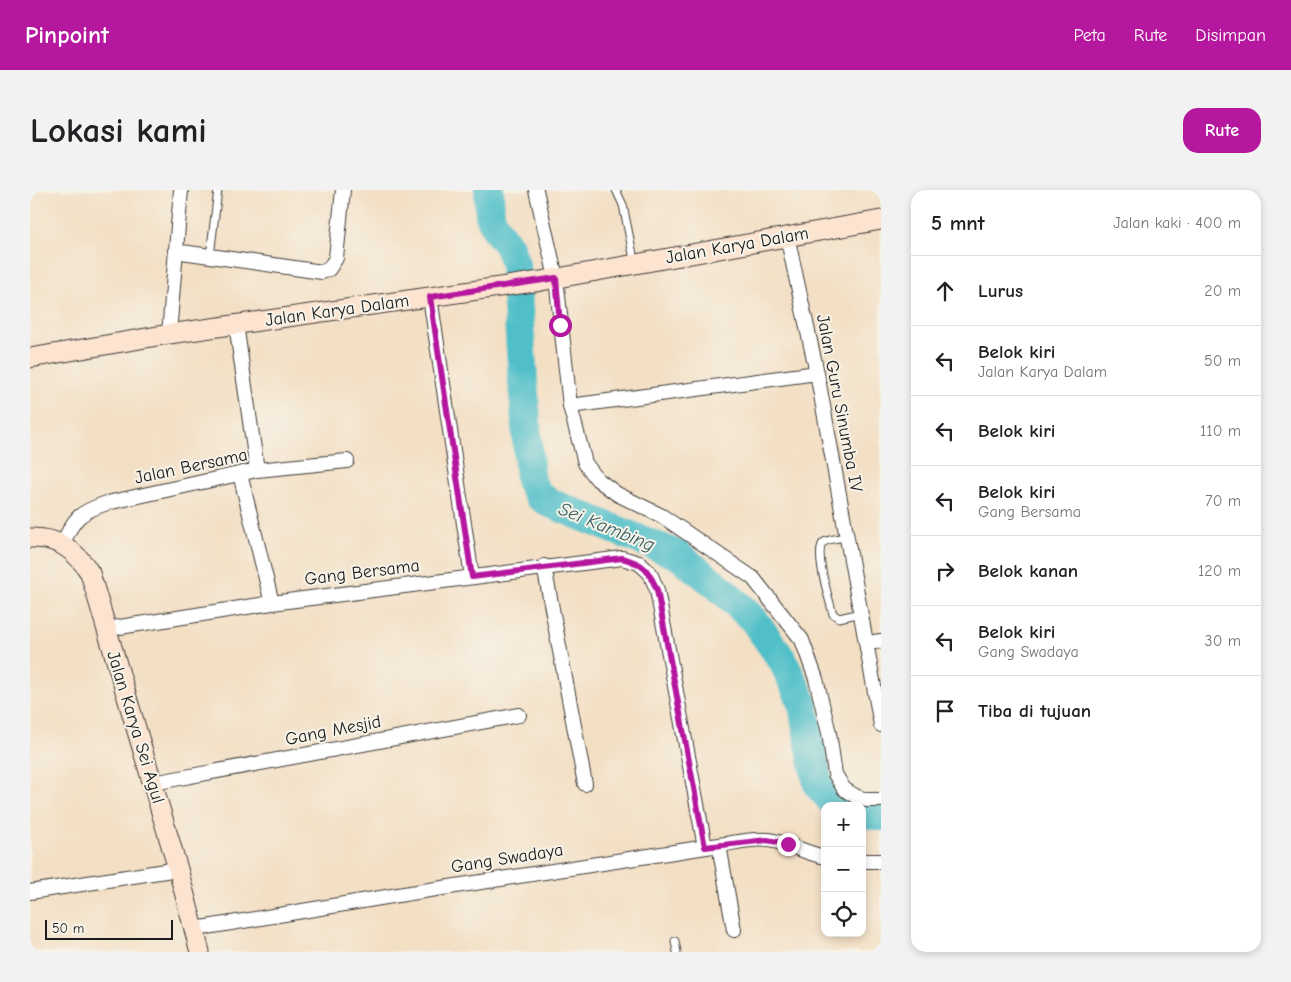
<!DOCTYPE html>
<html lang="id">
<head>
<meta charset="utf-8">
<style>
  :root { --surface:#fff; --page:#f2f2f2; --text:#202124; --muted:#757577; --line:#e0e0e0; --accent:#b5179e }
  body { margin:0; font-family:"Comic Neue",sans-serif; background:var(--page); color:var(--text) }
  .controls { position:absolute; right:15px; bottom:15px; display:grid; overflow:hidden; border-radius:10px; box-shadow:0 2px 8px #0003 }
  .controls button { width:45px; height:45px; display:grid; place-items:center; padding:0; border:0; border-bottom:1px solid var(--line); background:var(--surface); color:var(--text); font:25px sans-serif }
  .scale { position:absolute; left:15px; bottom:12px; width:128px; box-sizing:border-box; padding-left:5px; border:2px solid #1c1c1c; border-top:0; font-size:14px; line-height:18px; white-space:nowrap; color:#1c1c1c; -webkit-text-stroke:4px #f7f3e8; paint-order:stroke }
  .stop { position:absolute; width:15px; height:15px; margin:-11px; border:4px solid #b5179e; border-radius:50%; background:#fff }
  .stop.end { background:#b5179e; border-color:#fff; box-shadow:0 1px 5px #0008 }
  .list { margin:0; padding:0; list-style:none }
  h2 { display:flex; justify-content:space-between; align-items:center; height:65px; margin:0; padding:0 20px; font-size:21px }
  h2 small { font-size:16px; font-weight:400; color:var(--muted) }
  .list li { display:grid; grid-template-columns:32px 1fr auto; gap:15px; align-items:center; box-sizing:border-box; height:70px; padding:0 20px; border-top:1px solid var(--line) }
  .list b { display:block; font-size:19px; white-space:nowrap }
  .list p { margin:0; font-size:16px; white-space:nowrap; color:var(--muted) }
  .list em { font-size:16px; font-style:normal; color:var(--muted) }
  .icon { flex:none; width:28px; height:28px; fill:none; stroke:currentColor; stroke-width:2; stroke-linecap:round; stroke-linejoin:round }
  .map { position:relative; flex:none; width:851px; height:762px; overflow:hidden; border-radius:15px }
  header { display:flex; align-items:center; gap:30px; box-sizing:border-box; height:70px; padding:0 25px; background:var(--accent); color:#fff }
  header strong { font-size:24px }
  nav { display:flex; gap:28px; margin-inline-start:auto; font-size:18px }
  .intro { display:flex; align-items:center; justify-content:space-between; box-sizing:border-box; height:120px; padding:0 30px }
  h1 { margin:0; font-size:35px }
  .button { padding:12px 22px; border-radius:15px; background:var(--accent); color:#fff; font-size:18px; font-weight:700 }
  main { display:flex; gap:30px; padding:0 30px }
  aside { flex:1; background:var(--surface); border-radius:15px; box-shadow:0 2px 8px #0003 }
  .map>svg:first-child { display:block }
</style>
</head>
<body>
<header>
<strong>Pinpoint</strong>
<nav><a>Peta</a><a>Rute</a><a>Disimpan</a></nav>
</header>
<div class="intro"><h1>Lokasi kami</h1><a class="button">Rute</a></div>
<main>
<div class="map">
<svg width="851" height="762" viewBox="0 0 851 762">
  <rect width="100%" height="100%" fill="#f7f3e8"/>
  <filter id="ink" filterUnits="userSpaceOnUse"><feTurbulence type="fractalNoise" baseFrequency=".02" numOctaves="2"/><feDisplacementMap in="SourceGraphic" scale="10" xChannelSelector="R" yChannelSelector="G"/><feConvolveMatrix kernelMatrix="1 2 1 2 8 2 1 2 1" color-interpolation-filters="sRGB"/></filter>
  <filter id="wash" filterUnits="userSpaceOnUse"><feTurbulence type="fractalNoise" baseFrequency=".0096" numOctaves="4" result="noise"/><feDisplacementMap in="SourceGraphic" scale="20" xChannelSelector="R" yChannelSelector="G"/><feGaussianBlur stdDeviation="1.12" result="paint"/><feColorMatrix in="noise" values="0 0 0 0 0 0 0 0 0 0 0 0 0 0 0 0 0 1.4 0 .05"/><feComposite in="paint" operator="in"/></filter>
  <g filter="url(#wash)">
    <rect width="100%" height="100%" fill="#f3dfc4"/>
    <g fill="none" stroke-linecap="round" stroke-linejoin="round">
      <path stroke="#51bfc9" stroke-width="30" d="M459,0L460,26L467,41L479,56L485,74L500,290L508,305L520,313L648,365L689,397L724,430L753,471L772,511L788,595L803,612L813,616
        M832,623L851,626"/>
    </g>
  </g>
  <g filter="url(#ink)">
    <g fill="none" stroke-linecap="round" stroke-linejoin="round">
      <defs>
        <path id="lane" d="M586,0L593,15L605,74
          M180,66L188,0
          M816,347C810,348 799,349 794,352C783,360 800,412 803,424L809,428L831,423
          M645,751L647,762"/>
        <path id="street" d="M506,0L526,88L540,216L555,273L567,289L587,304L632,326L723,388L772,450L786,489L799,543L805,584L814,599L825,606L836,610H851
          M757,46L787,183L851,535
          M145,61L292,82L299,79L306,68L313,0
          M400,107L442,387
          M206,134L227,280
          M139,144L151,0
          M540,216L787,183
          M210,284L242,413
          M33,354C43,328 50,322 77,313L227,280L317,271
          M514,376L555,594
          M77,439L242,413L592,368L609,373L620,383L627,400L675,657
          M837,453L851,451
          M123,593L489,525
          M689,655L704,740
          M832,671H851
          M0,702L148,679
          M165,739L374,704L689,655C704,653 723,648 739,650C759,653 775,663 795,667"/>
        <path id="secondary" d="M0,168L139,144L511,91L851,30
          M0,348C29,347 46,361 60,383L148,679L170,762"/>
      </defs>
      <use href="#lane" stroke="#3c3935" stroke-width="9"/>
      <use href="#street" stroke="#3c3935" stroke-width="16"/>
      <use href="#secondary" stroke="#3c3935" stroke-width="21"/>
      <use href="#lane" stroke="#fff" stroke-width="7"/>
      <use href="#street" stroke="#fff" stroke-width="14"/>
      <use href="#secondary" stroke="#fde4d1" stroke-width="19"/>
    </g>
  </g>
  <g fill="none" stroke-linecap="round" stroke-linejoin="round" filter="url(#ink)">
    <path stroke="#b5179e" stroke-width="6" d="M530,135L526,88L400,107L442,387L592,368C614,374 618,379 627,400L675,657L737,650L758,654"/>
  </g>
  <g text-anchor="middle" stroke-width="4" stroke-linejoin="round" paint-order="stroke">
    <g font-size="18" fill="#1c1c1c" stroke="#f7f3e8">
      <text transform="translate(707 55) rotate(-10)" y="6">Jalan Karya Dalam</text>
      <text transform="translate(307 120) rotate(-8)" y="6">Jalan Karya Dalam</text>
      <text transform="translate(810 213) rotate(79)" y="6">Jalan Guru Sinumba IV</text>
      <text transform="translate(161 276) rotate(-12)" y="6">Jalan Bersama</text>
      <text transform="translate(332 382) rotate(-7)" y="6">Gang Bersama</text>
      <text transform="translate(106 537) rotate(73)" y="6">Jalan Karya Sei Agul</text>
      <text transform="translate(303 540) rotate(-11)" y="6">Gang Mesjid</text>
      <text transform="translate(477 668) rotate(-9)" y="6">Gang Swadaya</text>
    </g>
    <g font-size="19" font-style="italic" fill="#315d61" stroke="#f7f3e8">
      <text transform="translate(577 336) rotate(22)" y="7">Sei Kambing</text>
    </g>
  </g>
</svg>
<div class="controls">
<button>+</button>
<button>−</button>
<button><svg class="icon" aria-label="locate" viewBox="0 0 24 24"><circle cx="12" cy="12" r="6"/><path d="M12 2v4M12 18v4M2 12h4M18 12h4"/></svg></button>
</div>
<div class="scale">50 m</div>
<div class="stop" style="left:530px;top:135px"></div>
<div class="stop end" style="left:758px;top:654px"></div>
</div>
<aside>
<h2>5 mnt<small>Jalan kaki · 400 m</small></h2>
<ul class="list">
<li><svg class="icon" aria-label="ahead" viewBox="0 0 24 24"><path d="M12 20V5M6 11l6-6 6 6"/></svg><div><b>Lurus</b></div><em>20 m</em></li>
<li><svg class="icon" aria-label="left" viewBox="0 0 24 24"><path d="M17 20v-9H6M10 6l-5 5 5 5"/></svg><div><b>Belok kiri</b><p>Jalan Karya Dalam</p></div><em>50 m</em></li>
<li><svg class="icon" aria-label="left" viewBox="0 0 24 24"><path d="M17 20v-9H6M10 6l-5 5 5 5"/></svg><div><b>Belok kiri</b></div><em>110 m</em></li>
<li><svg class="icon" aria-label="left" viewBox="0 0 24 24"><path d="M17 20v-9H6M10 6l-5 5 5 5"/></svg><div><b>Belok kiri</b><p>Gang Bersama</p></div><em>70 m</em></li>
<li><svg class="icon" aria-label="right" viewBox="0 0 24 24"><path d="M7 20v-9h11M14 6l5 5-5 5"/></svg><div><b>Belok kanan</b></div><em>120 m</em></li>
<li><svg class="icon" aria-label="left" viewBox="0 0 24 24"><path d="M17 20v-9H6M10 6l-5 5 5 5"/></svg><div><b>Belok kiri</b><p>Gang Swadaya</p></div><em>30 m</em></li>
<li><svg class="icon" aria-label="arrive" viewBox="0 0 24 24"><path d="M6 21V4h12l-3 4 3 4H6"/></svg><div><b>Tiba di tujuan</b></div></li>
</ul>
</aside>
</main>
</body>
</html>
